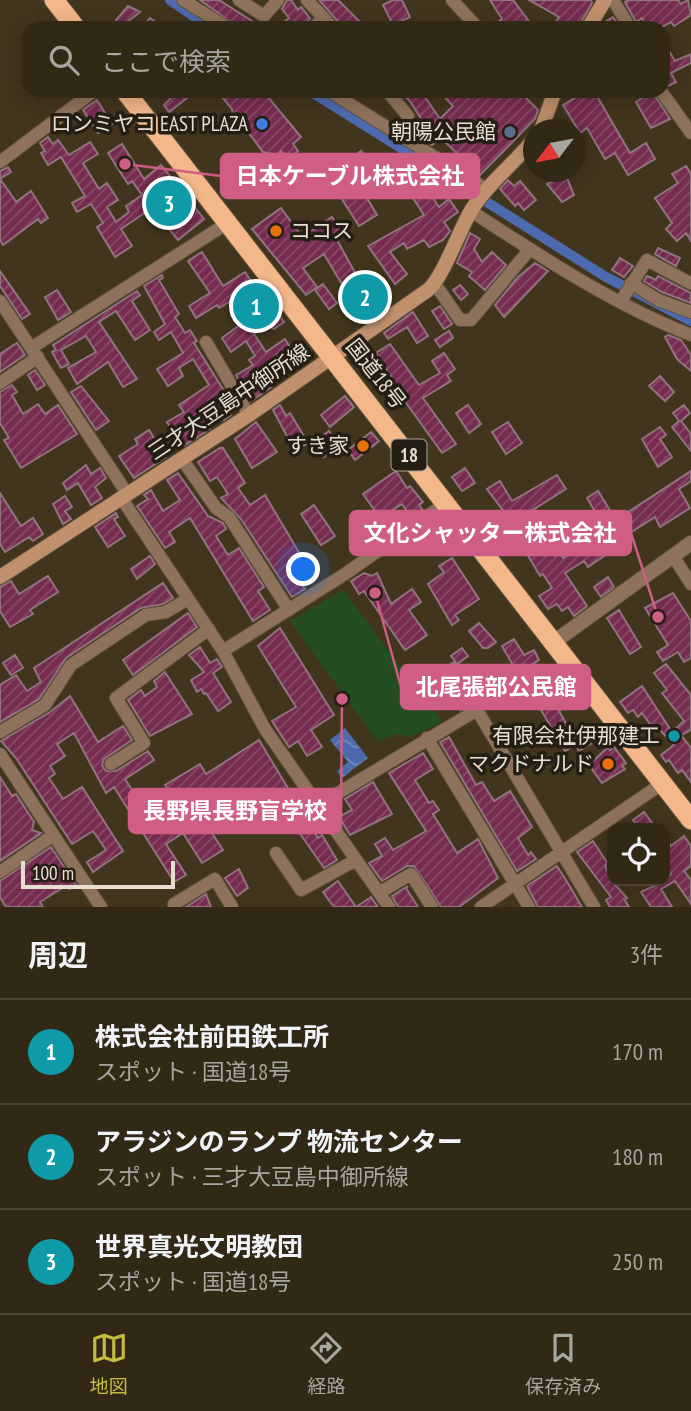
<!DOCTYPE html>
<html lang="ja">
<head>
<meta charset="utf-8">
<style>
  :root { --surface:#322816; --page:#3a301f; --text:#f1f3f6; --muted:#a8a6a1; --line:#4d4435; --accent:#c2bd3f }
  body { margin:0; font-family:"PT Sans Narrow","Noto Sans JP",sans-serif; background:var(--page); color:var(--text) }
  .controls { position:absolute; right:21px; bottom:21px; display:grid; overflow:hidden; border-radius:14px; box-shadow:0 4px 18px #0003 }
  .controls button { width:63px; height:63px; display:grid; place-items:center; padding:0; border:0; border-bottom:2px solid var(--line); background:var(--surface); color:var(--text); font:35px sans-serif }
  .compass { position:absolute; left:523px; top:119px; width:63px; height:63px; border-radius:50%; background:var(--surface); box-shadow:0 4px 18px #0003; rotate:238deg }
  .scale { position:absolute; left:21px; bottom:18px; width:154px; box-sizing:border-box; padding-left:7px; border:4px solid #e6ded0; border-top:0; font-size:19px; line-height:24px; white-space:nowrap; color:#e6ded0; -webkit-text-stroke:5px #241e14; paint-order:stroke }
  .you { position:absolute; left:304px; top:570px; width:24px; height:24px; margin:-18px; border:5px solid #fff; border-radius:50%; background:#1a73e8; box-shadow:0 0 0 10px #1a73e833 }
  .badge { display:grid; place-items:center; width:46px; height:46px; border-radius:50%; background:var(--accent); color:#fff; font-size:23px; font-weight:700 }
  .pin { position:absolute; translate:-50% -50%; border:4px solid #fff; box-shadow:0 2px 7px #0006 }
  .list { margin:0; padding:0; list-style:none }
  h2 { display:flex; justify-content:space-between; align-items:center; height:91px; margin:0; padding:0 28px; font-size:30px }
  h2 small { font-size:23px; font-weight:400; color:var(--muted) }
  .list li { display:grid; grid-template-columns:46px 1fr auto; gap:21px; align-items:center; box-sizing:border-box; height:105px; padding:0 28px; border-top:2px solid var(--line) }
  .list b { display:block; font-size:26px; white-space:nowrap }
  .list p { margin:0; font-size:23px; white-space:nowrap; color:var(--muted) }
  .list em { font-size:23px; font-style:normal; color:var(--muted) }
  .icon { flex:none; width:38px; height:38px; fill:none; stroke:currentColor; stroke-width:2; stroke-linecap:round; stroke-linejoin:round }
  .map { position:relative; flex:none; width:691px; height:907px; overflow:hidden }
  .search { position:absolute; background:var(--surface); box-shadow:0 4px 18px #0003; left:21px; right:21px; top:21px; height:77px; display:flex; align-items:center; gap:18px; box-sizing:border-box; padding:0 24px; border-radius:21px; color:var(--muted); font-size:26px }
  .sheet { height:406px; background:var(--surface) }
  nav { display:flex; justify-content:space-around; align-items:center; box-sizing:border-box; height:98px; border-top:2px solid var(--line); background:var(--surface); font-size:19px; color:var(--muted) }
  nav a { display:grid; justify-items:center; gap:4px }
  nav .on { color:var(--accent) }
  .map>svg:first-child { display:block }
</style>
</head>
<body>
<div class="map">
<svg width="691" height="907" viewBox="0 0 691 907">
  <defs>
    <pattern id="water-waves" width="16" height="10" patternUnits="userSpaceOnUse" patternTransform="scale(1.75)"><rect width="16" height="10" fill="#4c6aad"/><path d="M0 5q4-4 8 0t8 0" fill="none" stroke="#6e86bb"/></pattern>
    <pattern id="building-hatch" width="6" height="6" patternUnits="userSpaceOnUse" patternTransform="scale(1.75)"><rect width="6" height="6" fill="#762c50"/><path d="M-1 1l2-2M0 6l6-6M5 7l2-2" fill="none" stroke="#8a4a68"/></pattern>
  </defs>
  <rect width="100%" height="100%" fill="#42351e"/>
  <path fill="#244d24" d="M343,590L442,722L409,737L397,734L378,742L290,621Z"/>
  <path fill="url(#water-waves)" d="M345,728L368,758L342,778L337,771L348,762L330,740Z"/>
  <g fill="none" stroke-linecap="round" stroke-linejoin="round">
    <path stroke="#4c6aad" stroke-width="10" d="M170,0L211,28
      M310,91L606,277L691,321"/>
  </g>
  <path fill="url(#building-hatch)" stroke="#91737f" stroke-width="2" d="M200,0H219L252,21L248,28H239Z
    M287,0H291L298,10L301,7L310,18L303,28H276L289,18L282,9Z
    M319,0H338L366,28H345L348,26L344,22L341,25Z
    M393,0H402L410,17L393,25L383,5Z
    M490,0H513L534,28H503L498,22L502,19Z
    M529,0H591L592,3L578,28H551L559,17Z
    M628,0H678L681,4L688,0L691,15L674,26L671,22L660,28H647L642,18L636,22L625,2Z
    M128,6L140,12L121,27L116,20Z
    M613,17L620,28H599L603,23Z
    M150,18L164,28H142Z
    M663,41L675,61L691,54V63L671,73L676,82L668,86L663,83Z
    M165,91H196L169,112L164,105L171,98Z
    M217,91H263L301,137L293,144L298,151L288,159L281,151L277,155L263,152L248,132L234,126L232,109Z
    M398,91H421L440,119L453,106L439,91H461L464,94L467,91H519L538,110L535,119L480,175L464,165L460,161L463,159L441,138L432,145L418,136L414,131L424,123L409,100Z
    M586,91H611L598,98L630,153L646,143L655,159L628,175L615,153L605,159L587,128L580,133L563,105Z
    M642,91H652L670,119L651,128L636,102L645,96Z
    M97,100L112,124L98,133L83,110Z
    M48,137L53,144L58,140L69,155L90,142L98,154L83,163L99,189L107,183L118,200L107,207L116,222L129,212L126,206L142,195L132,181L128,184L108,153L122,144L144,179L161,165L204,219L178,240L152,208L121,229L132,246L115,257L97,227L103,223L91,204L77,212L72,203L85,196L61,157L48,165L41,153L45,151L40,143Z
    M361,151L381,174L366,183L349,159Z
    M336,164L353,193L361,188L377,215L359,226L324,171Z
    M686,166L691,174V241L686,233L677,241L666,229L672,223L655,198L678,183L672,174Z
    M8,167L11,172L0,179L15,200L16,202L31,191L48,218L41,223L38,219L3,245L0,240V171Z
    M565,173L574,195L562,202L547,184Z
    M508,180L514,186L520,181L536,200L524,210L518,203L515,206L500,189Z
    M423,183L439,207L449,199L458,212L444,222L450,231L443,240L429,247L424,240L407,249L404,243L390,252L407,274L395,284L368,246L424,215L409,192Z
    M281,208L302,237L332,217L344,236L337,240L363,287L372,281L383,298L359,313L324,254L303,268L317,287L306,295L252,229Z
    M470,233L480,239L474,249L482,262L492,252L506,265L485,290L469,276L472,272L457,263Z
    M658,248L680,258L676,266L655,254Z
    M202,252L223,286L245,272L265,302L268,300L284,322L274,329L268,325L254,334L266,352L285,339L297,359L291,364L294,368L285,374L280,367L267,375L273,386L251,401L236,375L253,365L249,360L255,356L246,341L231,352L222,338L249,318L236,298L219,308L217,305L196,318L189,306L210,293L188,261Z
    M620,258L633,266L624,277L612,270Z
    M535,263L548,271L504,317L495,305L518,277Z
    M0,271L30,314L22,319L0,286Z
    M162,275L163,278L159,280L179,314L175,317L185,333L190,330L197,341L194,343L233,405L227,408L231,415L224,420L220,415L207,423L210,429L182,447L167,422L184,412L179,405L209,385L193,359L179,368L183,376L168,386L157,369L183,353L171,332L159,340L154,332L165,324L144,286Z
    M647,276L656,280L658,276L691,293V303L662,292L644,281Z
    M323,284L337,303L329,309L315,290Z
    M460,285L468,294L461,300L453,290Z
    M57,290L71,312L58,320L45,297Z
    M137,291L140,295L132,301L150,330L135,340L116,311L99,322L137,379L123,387L108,362L77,384L68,368L96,352L86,336L61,350L69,364L61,368L52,352L56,350L53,345Z
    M440,306L452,324L444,329L432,311Z
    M413,312L428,336L417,343L407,327L388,339L384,333Z
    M449,331L453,338L440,347L435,340Z
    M668,335L681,340L691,355V371L677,359L665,337Z
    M17,343L25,355L0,372V354Z
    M390,344L419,385L440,373L432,361L444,353L455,369L447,375L451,381L423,398L456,444L442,453L404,400L396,407L380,387L392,378L376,353Z
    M35,370L45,385L37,390L28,375Z
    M660,376L674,392L665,401L649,386Z
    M12,385L17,392L12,395L23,414L38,404L45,414L58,405L77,434L21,468L4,440L9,438L0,423V392Z
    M81,386L109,421L96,430L71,392Z
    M345,396L354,407L330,427L321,415Z
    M280,405L286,416L290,413L308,443L295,451L273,410Z
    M468,405L481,424L469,433L456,413Z
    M684,405L690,413L681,421L691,434V451L672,427L679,421L673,413Z
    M256,422L277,452L252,468L235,439Z
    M508,422L522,443L506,454L492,432Z
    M660,427L666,435L660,439L672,457L658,467L642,439Z
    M149,430L166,457L134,478L119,456L138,444L135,439Z
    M329,431L339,446L324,457L314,442Z
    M371,432L379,441L355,460L348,450Z
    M220,448H223L245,483L238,488L250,505L265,495L307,566L295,574L305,589L292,597L241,519L221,498L228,494L217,477L210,481L198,462Z
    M86,465L91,474L100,468L106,478L95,487L102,498L91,505L78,483L67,490L63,483Z
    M465,468L475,483L462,491L452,477Z
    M396,471L407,488L410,486L423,502L419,505L422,509L411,517L402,504L380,518L363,494Z
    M691,471V481L679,489L690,508L660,527L655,517L608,547L602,553L604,556L588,567L584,561L565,573L587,606L574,616L568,607L562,611L557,604L548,609L539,596L552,588L543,574L540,576L520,542L517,544L510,532L516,528L487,489L500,481L512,501L557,475L566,489L520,518L529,531L536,527L555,556L560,553L563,558L611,527L602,512L597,515L587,498L598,491L616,520Z
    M178,473L208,516L223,523L226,529L216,536L228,555L239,548L264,587L258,591L270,610L253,621L190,518L169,532L175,542L165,548L137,506L148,499L144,495L151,490L163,511L180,500L167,480Z
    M0,493L21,526L33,518L43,534L33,541L29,537L5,552L0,544Z
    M65,496L72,507L65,511L71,519L63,524L53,504Z
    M314,505L335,536L321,545L301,514Z
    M116,513L118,517L114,519L125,536L108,547L95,527Z
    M150,556L155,564L137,579L131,569Z
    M452,558L479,599L455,615L459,620L452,625L428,584L444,572L439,566Z
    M364,573L372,576L377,573L391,604L412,589L421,602L409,610L427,635L405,650L364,591L359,594L351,581Z
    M48,576L58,592L30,610L33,614L10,627L0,611V587L11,581L19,594Z
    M608,577L614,587L601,597L594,587Z
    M163,583L173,598L163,604L141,608L66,658L39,699L0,722V685L16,675L27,691L41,682L34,668Z
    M673,593L691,621V658L684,662L678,652L663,661L657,652L668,645L645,608Z
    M619,610L641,647L630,654L607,618Z
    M188,613L197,627L133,675L123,660Z
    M479,623L496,642L488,648H483L469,631Z
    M280,628L334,715L311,730L322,747L307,756L298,741L289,747L272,721L296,707L258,646Z
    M514,639L524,655L534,650L539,660L518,674L502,646Z
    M200,647L210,663L217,659L222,667L213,673L231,702L218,711L206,693L204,694L201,689L197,692L191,680L204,672L189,655Z
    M462,648L468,656L457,664L451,656Z
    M15,655L23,668L11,675L3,663Z
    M454,662L479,698L460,710L447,688L434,698L420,678L430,671L434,676Z
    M666,664L691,695V730L681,735L691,748V782L682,770L678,773L669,760L666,762L661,755L674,745L658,728L655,731L642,713L638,717L633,710L628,713L620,702L642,686L672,732L684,721L662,693L667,690L654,673Z
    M550,669L566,690L564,691L572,703L559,711L573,736L585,729L589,736L587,737L591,744L579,751L575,745L565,751L541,710L528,696L542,685L537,679Z
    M165,672L192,714L150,736L128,700L141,690L145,696L157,687L154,681Z
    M70,696L98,742L123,726L132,740L104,759L102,765L106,771H116L148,751L154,760L125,779L149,817L168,805L163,797L170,792L165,785L200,764L206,774L259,740L318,838L322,835L337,860L324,868L271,792L210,830L223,850L202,863L183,833L166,844L186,875L174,882L114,787L106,793L74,733L57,744L65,756L50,766L55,774L49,778L63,799L82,787L123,851L93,872L87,862L106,850L93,831L72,844L16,758L1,741L50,712Z
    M449,737L476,785L482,782L494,801L510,791L532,827L518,838L528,855L531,852L536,859L517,871L440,742Z
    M608,747L610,750L614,747L626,763L622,766L625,769L602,783L589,765Z
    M423,753L433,769L415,780L429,803L433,801L439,810L433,814L457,853L478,839L498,878L459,907H441L414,866H407L382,881L369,863L382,856L375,844L385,838L393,850L426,831L389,773Z
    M0,777L12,796L16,794L34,822L32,830L41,833L0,861Z
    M373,782L392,814L350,835L339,817L352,810L345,799Z
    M644,812L656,828H639L633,820Z
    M684,836L691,846V866L684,871L691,880V904L675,881L661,889L672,907H651L641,892L665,881L671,874L665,865V837L671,846Z
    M593,841L608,864L605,866L612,881L627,898L624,899L629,907H610L606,900L611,897L577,852Z
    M51,847L76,885L70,889L64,887L40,902L43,907H6L0,897V881Z
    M557,866L569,885L582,907H538L527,886Z
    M239,869L248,888L237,896L225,878Z
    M338,881L356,907L371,897L378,907H334L323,892Z
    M408,886L406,888L418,907H398L392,896Z
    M206,894L211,907H186Z"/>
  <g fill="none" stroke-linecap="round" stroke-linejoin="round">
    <defs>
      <path id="minor" d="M183,0L228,28
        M239,0L264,16L278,0
        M307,0L333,28
        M452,0L478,28
        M613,0L630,28
        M312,28L324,18
        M329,91L486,189
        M387,91L408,116
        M661,91L691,133
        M0,162L94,91
        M471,211C540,256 614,305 691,335
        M631,283L658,300L691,312
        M435,284L460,320H471L530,249
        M0,301L128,495
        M621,301L647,260L690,283
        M206,342L249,415
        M31,348L226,224
        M0,383L38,357
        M182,459L216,508L229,517L289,610
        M122,499L223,651L265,729L389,907
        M673,556L691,584
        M223,651L345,574L446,503
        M0,732L45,705L71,665L146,615L166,612L188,599
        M427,738L529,907
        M0,754L101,907
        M111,764L144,743L116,698L209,629
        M318,805L477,710L594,907
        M276,853L301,890L356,860
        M0,872L52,836
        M379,893L411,874L432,907
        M176,907L174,904L215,879L232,907
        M481,907L663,783"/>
      <path id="tertiary" d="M554,642L691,543"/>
      <path id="secondary" d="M588,28L605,0
        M541,130L555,91
        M0,577L249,415L428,290C444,276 459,230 472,209C489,182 514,164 534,139"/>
      <path id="trunk" d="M54,0L76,28
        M125,91L691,820"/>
    </defs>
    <use href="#minor" stroke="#60533e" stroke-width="14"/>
    <use href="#tertiary" stroke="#60533e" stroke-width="16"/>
    <use href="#secondary" stroke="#60533e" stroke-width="16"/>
    <use href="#trunk" stroke="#60533e" stroke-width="21"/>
    <use href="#minor" stroke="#8f725b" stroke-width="12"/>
    <use href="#tertiary" stroke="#8f725b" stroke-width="14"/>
    <use href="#secondary" stroke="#c1916d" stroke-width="14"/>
    <use href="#trunk" stroke="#f3b789" stroke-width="19"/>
  </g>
  <circle fill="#3f7fe0" stroke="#241e14" stroke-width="2.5" cx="262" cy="124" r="7"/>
  <circle fill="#5c6f8a" stroke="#241e14" stroke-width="2.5" cx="510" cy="132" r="7"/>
  <g fill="#e8710a" stroke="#241e14" stroke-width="2.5">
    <circle cx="276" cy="231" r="7"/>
    <circle cx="363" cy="446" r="7"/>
    <circle cx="608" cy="764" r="7"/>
  </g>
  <circle fill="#0f9aa8" stroke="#241e14" stroke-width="2.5" cx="674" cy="736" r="7"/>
  <g text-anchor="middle" stroke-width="7" stroke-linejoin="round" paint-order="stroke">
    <rect fill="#241e14" stroke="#aca498" stroke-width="2" x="391.5" y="439.5" width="35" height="31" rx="5"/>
    <g font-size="19" font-weight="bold" fill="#e6ded0">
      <text x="409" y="462">18</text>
    </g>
    <g font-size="21" fill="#e6ded0" stroke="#241e14" text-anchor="end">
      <text x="248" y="131">ロンミヤコ EAST PLAZA</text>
      <text x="496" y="139">朝陽公民館</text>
      <text x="290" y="238" text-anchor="start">ココス</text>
      <text x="349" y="453">すき家</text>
      <text x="660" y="743">有限会社伊那建工</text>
      <text x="594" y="771">マクドナルド</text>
    </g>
    <g font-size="21" fill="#e6ded0" stroke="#241e14">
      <text transform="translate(376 374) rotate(52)" y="7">国道18号</text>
      <text transform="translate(229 402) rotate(-34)" y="7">三才大豆島中御所線</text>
    </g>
  </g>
  <path fill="none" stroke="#cf5d84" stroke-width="2.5" d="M125 164L221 176M658 617L631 533M375 593L401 687M342 699L341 811"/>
  <g fill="#cf5d84" stroke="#241e14" stroke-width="2.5">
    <circle cx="125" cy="164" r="7"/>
    <circle cx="658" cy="617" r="7"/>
    <circle cx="375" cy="593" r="7"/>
    <circle cx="342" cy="699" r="7"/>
  </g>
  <g fill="#cf5d84" stroke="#cf5d84" stroke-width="2.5">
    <rect x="221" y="154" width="258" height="44" rx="7"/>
    <rect x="350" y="511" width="281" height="44" rx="7"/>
    <rect x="401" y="665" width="189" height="44" rx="7"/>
    <rect x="129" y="789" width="212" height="44" rx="7"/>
  </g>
  <g font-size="23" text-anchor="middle" font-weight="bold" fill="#fff">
    <text x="350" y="184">日本ケーブル株式会社</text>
    <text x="490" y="541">文化シャッター株式会社</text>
    <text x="496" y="695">北尾張部公民館</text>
    <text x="235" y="819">長野県長野盲学校</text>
  </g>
</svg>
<div class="controls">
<button><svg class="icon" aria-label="locate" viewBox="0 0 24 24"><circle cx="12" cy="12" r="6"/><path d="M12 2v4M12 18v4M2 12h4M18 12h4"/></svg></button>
</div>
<svg class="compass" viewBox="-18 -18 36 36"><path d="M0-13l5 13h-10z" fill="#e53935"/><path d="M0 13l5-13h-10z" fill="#a8a6a1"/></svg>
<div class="scale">100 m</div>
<div class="you"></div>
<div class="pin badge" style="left:256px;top:306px;background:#0f9aa8">1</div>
<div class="pin badge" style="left:365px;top:297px;background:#0f9aa8">2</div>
<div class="pin badge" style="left:169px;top:203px;background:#0f9aa8">3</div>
<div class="search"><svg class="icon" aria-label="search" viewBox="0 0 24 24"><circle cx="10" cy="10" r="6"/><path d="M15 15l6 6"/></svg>ここで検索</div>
</div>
<section class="sheet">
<h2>周辺<small>3件</small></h2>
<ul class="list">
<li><span class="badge" style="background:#0f9aa8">1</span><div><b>株式会社前田鉄工所</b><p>スポット · 国道18号</p></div><em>170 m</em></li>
<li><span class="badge" style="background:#0f9aa8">2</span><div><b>アラジンのランプ 物流センター</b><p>スポット · 三才大豆島中御所線</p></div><em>180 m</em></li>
<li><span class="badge" style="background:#0f9aa8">3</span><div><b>世界真光文明教団</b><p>スポット · 国道18号</p></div><em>250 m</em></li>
</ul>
</section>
<nav>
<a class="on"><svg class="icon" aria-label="map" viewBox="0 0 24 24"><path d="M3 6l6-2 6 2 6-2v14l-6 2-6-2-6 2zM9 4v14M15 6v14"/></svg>地図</a>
<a><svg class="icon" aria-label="directions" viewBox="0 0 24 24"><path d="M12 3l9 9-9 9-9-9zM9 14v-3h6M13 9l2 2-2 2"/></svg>経路</a>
<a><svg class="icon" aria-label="saved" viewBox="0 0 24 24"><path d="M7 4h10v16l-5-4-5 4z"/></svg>保存済み</a>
</nav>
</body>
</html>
